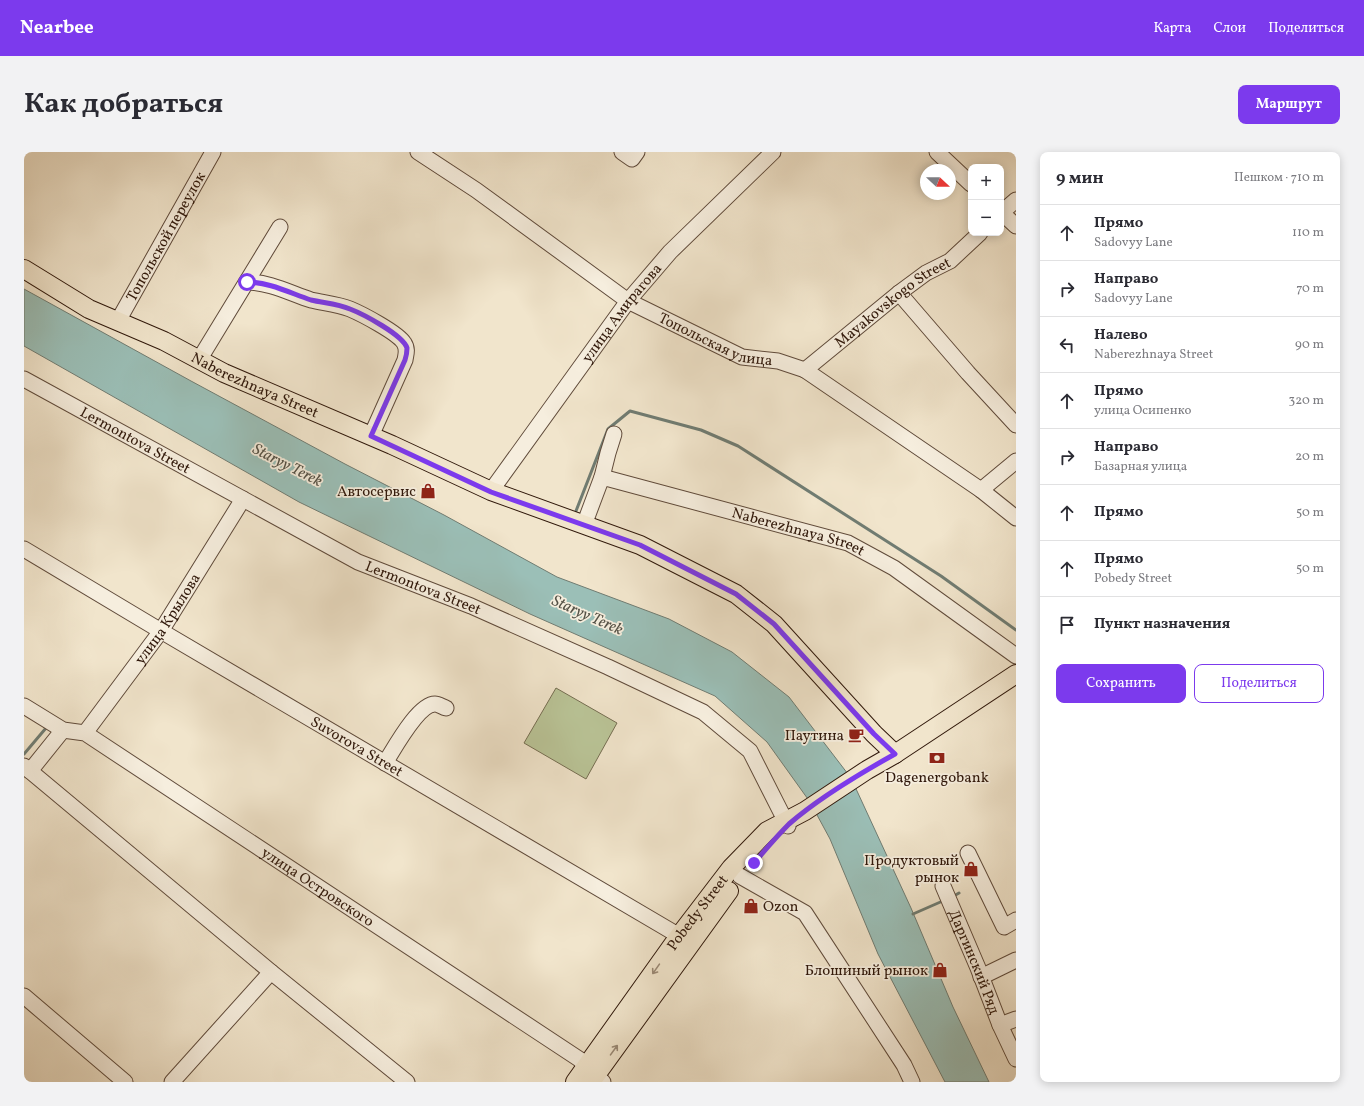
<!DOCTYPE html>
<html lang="ru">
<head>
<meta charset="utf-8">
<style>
  :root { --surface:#fff; --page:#f2f2f3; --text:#2b2b33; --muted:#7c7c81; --line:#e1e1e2; --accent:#7c3aed }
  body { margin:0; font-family:Vollkorn,serif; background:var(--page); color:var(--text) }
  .controls { position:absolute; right:12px; top:12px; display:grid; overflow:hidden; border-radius:8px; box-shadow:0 2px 10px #0003 }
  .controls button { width:36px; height:36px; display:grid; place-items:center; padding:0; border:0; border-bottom:1px solid var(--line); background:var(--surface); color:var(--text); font:20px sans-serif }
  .compass { position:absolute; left:896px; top:12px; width:36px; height:36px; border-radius:50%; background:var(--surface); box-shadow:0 2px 10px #0003; rotate:112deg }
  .stop { position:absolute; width:12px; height:12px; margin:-9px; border:3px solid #7c3aed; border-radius:50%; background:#fff }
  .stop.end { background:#7c3aed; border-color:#fff; box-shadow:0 1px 4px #0008 }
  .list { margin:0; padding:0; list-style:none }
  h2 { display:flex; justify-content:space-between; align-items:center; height:52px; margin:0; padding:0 16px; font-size:17px }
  h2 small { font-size:13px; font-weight:400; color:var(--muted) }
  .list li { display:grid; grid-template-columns:26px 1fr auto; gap:12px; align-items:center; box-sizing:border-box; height:56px; padding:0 16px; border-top:1px solid var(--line) }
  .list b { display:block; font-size:15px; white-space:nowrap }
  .list p { margin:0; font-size:13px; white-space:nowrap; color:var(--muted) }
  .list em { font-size:13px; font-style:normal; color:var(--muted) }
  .actions { display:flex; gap:8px; padding:12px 16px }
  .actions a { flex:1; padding:9px 0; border:1px solid var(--accent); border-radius:8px; text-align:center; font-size:14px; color:var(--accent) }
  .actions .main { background:var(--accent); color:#fff }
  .icon { flex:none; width:22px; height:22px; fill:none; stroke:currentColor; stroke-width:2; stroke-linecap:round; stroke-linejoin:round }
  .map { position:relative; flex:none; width:992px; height:930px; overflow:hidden; border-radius:8px }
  header { display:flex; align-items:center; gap:24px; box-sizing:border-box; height:56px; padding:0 20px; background:var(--accent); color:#fff }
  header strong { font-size:19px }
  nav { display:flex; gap:22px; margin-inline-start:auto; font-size:14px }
  .intro { display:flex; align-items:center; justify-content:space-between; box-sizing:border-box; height:96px; padding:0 24px }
  h1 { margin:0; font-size:28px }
  .button { padding:10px 18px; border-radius:8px; background:var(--accent); color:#fff; font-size:14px; font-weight:700 }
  main { display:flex; gap:24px; padding:0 24px }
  aside { flex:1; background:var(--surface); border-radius:8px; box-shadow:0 2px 10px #0003 }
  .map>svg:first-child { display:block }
</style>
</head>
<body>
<header>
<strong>Nearbee</strong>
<nav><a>Карта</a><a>Слои</a><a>Поделиться</a></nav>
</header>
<div class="intro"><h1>Как добраться</h1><a class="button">Маршрут</a></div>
<main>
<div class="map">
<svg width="992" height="930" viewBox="0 0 992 930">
  <rect width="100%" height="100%" fill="#f1e5cc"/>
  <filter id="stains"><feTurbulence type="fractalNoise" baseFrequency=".005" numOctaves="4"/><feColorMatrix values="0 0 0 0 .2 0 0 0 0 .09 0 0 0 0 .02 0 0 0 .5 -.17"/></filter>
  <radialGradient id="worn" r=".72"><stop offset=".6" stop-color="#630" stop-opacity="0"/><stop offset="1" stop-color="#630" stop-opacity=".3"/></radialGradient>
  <path fill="#bac598" stroke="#756e52" d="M532,536L593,571L562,627L500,591Z"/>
  <path fill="#9bbfb7" stroke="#707c72" d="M0,137L167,229L321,312L420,363L533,425L645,467L708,500L765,545L827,626L887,756L929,855L965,930H921L854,802L806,687L786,650L743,590L691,544L506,462L275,350L0,194Z"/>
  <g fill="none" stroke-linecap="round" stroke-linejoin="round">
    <path stroke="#707c72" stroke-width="3" d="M552,359L584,277L606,259L677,278L714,294L917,424L992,478
      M0,602L22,576L20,574
      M928,745L935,741
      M889,762L921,748"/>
    <defs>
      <g id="minor">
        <path id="s1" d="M394,0L452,38L604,149L718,205L754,209L781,218L957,338L992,366"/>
        <path d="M598,0L608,7L613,0"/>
        <path d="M913,0L947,32"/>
        <path d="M977,60L992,74"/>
        <path d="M977,61L992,48"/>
        <path d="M223,130C245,130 266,141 287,148C300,151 314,152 326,157C338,162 374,181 380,191C384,197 382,202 381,208L347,284"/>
        <path d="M875,141L944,221L992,273"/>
        <path id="s2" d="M94,169L189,0"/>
        <path d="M175,208L256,75"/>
        <path id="s3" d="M781,218L875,141L902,121L926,109L956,81"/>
        <path id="s4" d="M0,227L334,410L447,454L584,515L679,560L726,599L764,674"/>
        <path d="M578,325L584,301L590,282"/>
        <path d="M957,338L992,309"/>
        <path id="s5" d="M467,339L604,149L646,100L749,0"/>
        <path id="s6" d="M560,373L578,325L824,391L870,416L992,504"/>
        <path id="s7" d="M0,397L137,479L664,789"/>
        <path id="s8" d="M0,554L39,578L61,581L555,907L563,914L579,930"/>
        <path id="s9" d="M61,581L137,479L219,347"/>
        <path d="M361,611C370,597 394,552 411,552C414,552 419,555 422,556"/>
        <path d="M0,614L6,619L39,578"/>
        <path d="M6,619L247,820L383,930"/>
        <path d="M944,701L980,775L992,768"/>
        <path d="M716,724L781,761L880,913L888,930"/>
        <path id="s10" d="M919,734L954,816L976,873L992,907"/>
        <path d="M957,825L992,808"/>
        <path d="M0,844L101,930"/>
        <path d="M976,873L992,867"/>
        <path d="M148,930L247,820"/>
      </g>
      <g id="major">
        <path id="s11" d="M0,117L65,157L140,189L200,221L368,293L467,339L616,393L712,442L750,472L850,582L871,602"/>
        <path id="s12" d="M551,930L655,784L707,716L743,679L781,659L843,618L871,602L992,522"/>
        <path d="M567,930L705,739"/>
      </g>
    </defs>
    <use href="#minor" stroke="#604b3b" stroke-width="17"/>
    <use href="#major" stroke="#30180b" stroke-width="20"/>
    <use href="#minor" stroke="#f6eede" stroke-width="15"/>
    <use href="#major" stroke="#f1e5cc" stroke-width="18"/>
  </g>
  <defs><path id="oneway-shaft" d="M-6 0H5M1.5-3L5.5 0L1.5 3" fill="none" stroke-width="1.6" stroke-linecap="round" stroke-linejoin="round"/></defs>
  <g stroke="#9a8975">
    <use href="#oneway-shaft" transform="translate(632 817) rotate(125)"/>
    <use href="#oneway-shaft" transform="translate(590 898) rotate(-54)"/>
  </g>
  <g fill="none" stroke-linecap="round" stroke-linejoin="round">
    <path stroke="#7c3aed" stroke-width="5" d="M223,130C245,130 266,141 287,148C300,151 314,152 326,157C339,162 379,183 383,196C383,200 382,205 381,208L347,284L467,340L616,393L712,442L750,472L850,582L871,602C835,622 796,645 765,672C753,684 741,698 730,711"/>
  </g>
  <defs>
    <symbol id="shop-bare" viewBox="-9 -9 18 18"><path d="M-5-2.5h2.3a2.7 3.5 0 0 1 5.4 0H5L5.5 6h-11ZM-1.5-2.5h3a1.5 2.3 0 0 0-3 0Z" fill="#8f2418" stroke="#f6eede" stroke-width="2.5" paint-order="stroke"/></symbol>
    <symbol id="cafe-bare" viewBox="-9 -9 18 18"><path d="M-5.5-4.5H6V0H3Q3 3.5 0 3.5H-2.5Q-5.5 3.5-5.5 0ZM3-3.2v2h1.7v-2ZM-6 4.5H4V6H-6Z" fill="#8f2418" stroke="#f6eede" stroke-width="2.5" paint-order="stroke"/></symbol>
    <symbol id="bank-bare" viewBox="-9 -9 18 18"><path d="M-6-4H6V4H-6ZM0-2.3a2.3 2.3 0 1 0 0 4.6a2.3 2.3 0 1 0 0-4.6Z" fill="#8f2418" stroke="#f6eede" stroke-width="2.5" paint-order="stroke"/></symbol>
  </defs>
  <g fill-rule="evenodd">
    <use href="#shop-bare" x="393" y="328" width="22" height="22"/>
    <use href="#cafe-bare" x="821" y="572" width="22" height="22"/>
    <use href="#bank-bare" x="902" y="595" width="22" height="22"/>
    <use href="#shop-bare" x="936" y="706" width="22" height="22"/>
    <use href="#shop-bare" x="716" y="743" width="22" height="22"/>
    <use href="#shop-bare" x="905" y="807" width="22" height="22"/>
  </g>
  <g text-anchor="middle" stroke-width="3.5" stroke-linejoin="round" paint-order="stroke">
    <g font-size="15" fill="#30180b" stroke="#f6eede">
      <text dy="5" stroke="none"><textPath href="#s2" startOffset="97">Топольской переулок</textPath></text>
      <text dy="5" stroke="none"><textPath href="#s3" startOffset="111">Mayakovskogo Street</textPath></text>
      <text dy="5" stroke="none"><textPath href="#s5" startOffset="221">улица Амирагова</textPath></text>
      <text dy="5" stroke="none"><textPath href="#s1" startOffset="354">Топольская улица</textPath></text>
      <text dy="5" stroke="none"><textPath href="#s11" startOffset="259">Naberezhnaya Street</textPath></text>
      <text dy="5" stroke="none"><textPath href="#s4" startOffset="127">Lermontova Street</textPath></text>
      <text dy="5" stroke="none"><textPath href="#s6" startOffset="255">Naberezhnaya Street</textPath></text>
      <text dy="5" stroke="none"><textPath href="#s4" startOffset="451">Lermontova Street</textPath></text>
      <text dy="5" stroke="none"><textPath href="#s9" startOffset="141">улица Крылова</textPath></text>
      <text dy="5" stroke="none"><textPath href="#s7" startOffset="387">Suvorova Street</textPath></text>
      <text dy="5" stroke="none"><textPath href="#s8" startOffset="347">улица Островского</textPath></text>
      <text dy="5" stroke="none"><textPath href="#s12" startOffset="209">Pobedy Street</textPath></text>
      <text dy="5" stroke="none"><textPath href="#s10" startOffset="82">Даргинский Ряд</textPath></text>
    </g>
    <g font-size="15" fill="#30180b" stroke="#f6eede" text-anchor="end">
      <text x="392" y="344">Автосервис</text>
      <text x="820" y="588">Паутина</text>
      <text x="913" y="630" text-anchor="middle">Dagenergobank</text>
      <text x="935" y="713">Продуктовый<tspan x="935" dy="17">рынок</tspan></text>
      <text x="739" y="759" text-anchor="start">Ozon</text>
      <text x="904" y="823">Блошиный рынок</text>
    </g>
    <g font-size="16" font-style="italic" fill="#555247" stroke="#f6eede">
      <text transform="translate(264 312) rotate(27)" y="6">Staryy Terek</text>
      <text transform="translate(564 462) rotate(24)" y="6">Staryy Terek</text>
    </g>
  </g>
  <rect width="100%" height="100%" filter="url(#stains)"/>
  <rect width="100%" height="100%" fill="url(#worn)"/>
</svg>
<div class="controls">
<button>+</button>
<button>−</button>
</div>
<svg class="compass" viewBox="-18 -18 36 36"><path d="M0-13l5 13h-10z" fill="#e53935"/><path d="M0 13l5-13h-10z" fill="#7c7c81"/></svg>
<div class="stop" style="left:223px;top:130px"></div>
<div class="stop end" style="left:730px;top:711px"></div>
</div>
<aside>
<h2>9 мин<small>Пешком · 710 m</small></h2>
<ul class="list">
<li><svg class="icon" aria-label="ahead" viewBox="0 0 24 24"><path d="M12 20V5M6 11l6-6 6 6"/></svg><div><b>Прямо</b><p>Sadovyy Lane</p></div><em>110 m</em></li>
<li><svg class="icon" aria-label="right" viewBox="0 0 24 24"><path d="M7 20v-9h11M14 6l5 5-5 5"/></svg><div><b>Направо</b><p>Sadovyy Lane</p></div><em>70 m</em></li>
<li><svg class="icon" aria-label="left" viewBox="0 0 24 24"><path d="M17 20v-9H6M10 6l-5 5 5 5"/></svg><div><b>Налево</b><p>Naberezhnaya Street</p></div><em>90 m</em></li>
<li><svg class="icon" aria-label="ahead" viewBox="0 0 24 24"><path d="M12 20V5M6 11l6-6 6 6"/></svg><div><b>Прямо</b><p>улица Осипенко</p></div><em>320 m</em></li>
<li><svg class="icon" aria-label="right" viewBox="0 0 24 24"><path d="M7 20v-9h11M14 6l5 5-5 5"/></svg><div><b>Направо</b><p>Базарная улица</p></div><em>20 m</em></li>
<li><svg class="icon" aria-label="ahead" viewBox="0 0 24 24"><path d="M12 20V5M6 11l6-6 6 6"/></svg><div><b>Прямо</b></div><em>50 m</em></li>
<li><svg class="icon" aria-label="ahead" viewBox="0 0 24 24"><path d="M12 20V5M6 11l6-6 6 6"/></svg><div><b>Прямо</b><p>Pobedy Street</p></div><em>50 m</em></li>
<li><svg class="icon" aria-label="arrive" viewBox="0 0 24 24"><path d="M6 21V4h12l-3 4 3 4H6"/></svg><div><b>Пункт назначения</b></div></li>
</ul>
<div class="actions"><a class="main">Сохранить</a><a>Поделиться</a></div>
</aside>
</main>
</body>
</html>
